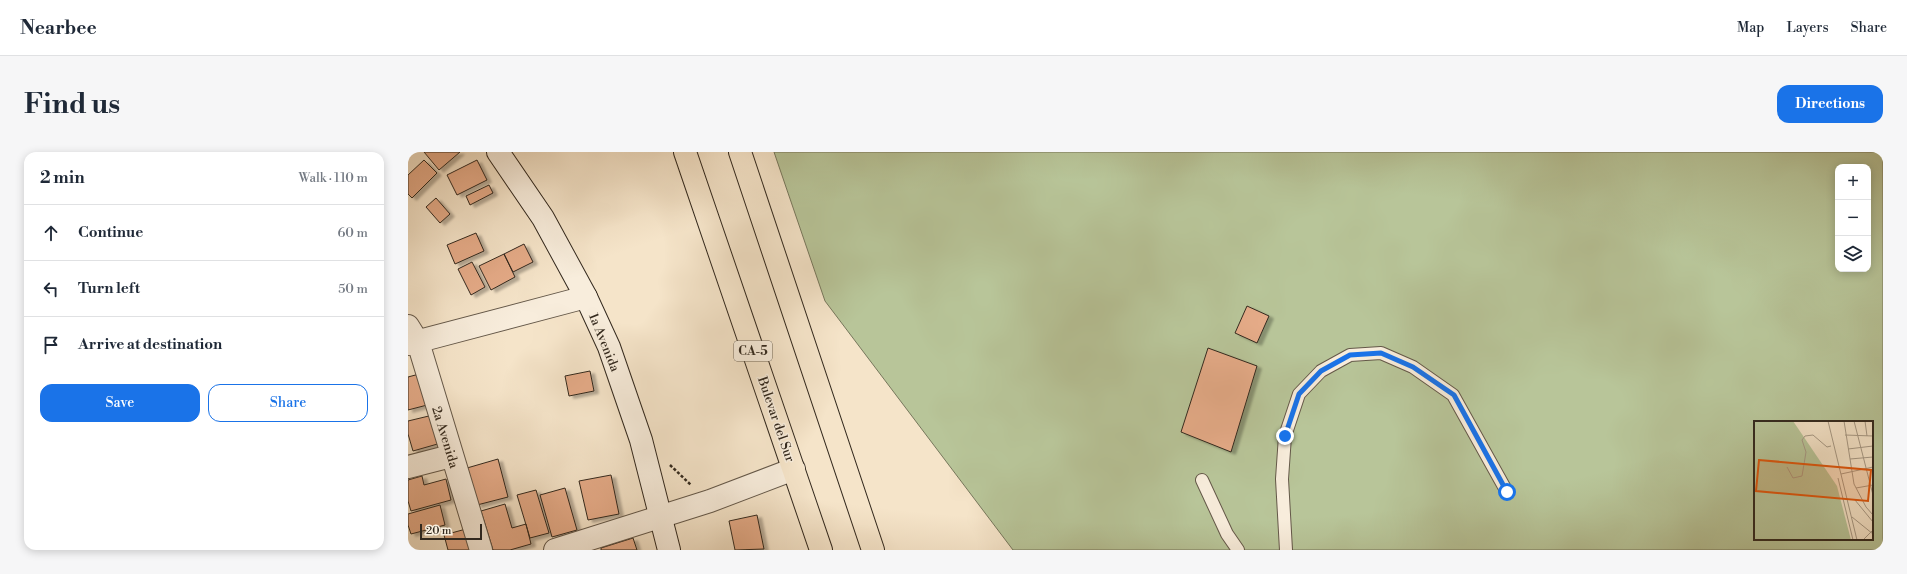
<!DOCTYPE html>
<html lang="en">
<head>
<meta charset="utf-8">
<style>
  :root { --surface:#fff; --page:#f6f6f7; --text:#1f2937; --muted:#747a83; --line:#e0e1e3; --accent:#1a73e8 }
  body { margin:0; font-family:"Libre Bodoni",serif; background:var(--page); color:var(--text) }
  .controls { position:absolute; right:12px; top:12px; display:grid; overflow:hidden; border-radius:8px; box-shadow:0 2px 10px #0003 }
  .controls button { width:36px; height:36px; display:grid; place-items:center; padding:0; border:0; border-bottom:1px solid var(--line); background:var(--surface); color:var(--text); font:20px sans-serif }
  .scale { position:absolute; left:12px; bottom:10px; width:62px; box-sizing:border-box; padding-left:4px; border:2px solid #33291e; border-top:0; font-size:11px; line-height:14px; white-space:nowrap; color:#33291e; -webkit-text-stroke:3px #f8eddc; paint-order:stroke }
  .stop { position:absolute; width:12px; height:12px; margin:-9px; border:3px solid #1a73e8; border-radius:50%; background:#fff }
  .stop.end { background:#1a73e8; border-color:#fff; box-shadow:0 1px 4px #0008 }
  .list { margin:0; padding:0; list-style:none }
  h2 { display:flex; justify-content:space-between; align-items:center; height:52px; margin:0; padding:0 16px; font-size:17px }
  h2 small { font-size:13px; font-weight:400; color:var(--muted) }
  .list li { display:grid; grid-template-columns:26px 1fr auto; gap:12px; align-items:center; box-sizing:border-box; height:56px; padding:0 16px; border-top:1px solid var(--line) }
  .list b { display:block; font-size:15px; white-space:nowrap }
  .list em { font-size:13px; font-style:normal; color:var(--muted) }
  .actions { display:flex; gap:8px; padding:12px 16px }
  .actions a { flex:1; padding:9px 0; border:1px solid var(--accent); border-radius:12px; text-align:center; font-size:14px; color:var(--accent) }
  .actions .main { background:var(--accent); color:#fff }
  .icon { flex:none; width:22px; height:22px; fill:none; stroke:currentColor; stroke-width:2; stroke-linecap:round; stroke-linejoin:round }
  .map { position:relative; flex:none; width:1475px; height:398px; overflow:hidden; border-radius:12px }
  header { display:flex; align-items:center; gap:24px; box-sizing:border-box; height:56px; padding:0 20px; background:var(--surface); border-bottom:1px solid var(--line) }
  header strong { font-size:19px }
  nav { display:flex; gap:22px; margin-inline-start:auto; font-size:14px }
  .intro { display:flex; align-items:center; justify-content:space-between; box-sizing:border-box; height:96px; padding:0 24px }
  h1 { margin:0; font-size:28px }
  .button { padding:10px 18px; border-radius:12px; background:var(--accent); color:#fff; font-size:14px; font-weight:700 }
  main { display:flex; gap:24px; padding:0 24px }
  aside { flex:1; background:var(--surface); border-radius:12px; box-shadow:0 2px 10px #0003 }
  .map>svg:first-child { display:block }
</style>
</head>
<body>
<header>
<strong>Nearbee</strong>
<nav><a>Map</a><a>Layers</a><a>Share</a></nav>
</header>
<div class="intro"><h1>Find us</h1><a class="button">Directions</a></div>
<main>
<aside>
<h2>2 min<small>Walk · 110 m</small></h2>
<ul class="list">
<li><svg class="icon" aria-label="ahead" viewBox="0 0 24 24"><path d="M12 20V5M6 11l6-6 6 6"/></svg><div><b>Continue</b></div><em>60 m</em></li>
<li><svg class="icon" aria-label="left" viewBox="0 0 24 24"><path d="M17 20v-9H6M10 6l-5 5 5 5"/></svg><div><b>Turn left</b></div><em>50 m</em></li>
<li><svg class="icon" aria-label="arrive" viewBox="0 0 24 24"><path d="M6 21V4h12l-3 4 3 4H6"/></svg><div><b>Arrive at destination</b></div></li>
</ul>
<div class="actions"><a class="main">Save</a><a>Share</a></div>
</aside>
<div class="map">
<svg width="1475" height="398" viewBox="0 0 1475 398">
  <defs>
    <filter id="shadow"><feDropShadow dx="4.5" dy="2.5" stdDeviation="1" flood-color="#0004"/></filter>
  </defs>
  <rect width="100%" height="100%" fill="#f5e4c9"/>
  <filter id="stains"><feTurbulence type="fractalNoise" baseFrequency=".005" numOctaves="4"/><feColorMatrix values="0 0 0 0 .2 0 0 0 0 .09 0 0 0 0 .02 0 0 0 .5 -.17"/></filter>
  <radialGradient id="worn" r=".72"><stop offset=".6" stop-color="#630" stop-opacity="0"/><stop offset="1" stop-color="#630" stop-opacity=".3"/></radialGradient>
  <path fill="#b8c599" stroke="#76775c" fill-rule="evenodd" d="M366,0H1475V398H605L417,149ZM1430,15H1460V117H1430ZM1347,270H1464V387H1347Z"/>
  <path fill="#e5ab88" stroke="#33291e" filter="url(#shadow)" d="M16,0H52L31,18Z
    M16,8L29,21L4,46L0,42V23Z
    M69,8L79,28L49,43L39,23Z
    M81,33L85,41L62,53L58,44Z
    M28,46L42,62L32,71L18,55Z
    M68,81L76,99L47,112L39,93Z
    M116,92L125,110L105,120L96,102Z
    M96,102L107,125L83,138L71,114Z
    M64,110L77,135L63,143L50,117Z
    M839,154L861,164L849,191L827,181Z
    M800,196L849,214L823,300L773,280Z
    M182,219L186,239L161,244L157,224Z
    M15,221L23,252L0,258V225Z
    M25,263L33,291L5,299L0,282V269Z
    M90,307L100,345L69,353L59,316Z
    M203,323L211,362L180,368L171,329Z
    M14,324L16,333L38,327L43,348L3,359L0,349V328Z
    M157,336L169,378L144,385L132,343Z
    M128,338L141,381L122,386L109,343Z
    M97,352L104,376L118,372L123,392L102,398H85L73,359Z
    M32,353L37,373L3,382L0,373V362Z
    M349,363L356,397L327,398L321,369Z
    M58,377L63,398H40L36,383Z
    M225,386L229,398H193V396Z"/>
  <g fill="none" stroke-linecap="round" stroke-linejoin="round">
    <defs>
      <path id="lane" d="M794,328L819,382L830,398
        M878,398L874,327L877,284L891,242L913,219L942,203L973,201L1005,215L1045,243L1099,340"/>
      <path id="street" d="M0,174L10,190L73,398
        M0,192L178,145
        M0,315L43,304
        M147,398L302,349L386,317"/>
      <path id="secondary" d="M90,0L135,66L178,145L201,195L233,288L261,398"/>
      <path id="highway" d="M277,0L413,398
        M332,0L465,398"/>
    </defs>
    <use href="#lane" stroke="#645849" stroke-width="14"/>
    <use href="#street" stroke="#645849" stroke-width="24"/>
    <use href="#secondary" stroke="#33291e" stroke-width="24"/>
    <use href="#highway" stroke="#33291e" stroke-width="24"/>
    <path stroke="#33291e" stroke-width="2.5" stroke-dasharray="3 2" stroke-linecap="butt" d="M262,313L283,333"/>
    <use href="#lane" stroke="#f8eddc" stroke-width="12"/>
    <use href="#street" stroke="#f8eddc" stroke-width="22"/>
    <use href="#secondary" stroke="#f8eddc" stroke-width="22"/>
    <use href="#highway" stroke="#f5e4c9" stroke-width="22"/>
  </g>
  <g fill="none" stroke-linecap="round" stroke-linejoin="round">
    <path stroke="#1a73e8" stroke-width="5" d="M877,284L891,242L913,219L942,203L973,201L1005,215L1046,243L1099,340"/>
  </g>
  <g text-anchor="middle" stroke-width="3" stroke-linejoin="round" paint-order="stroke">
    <rect fill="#f8eddc" stroke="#6e6457" stroke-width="1" x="326" y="189" width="38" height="20" rx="3"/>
    <g font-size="12" font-weight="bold" fill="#33291e">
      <text x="345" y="203">CA-5</text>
    </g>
    <g font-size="13" fill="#33291e" stroke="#f8eddc">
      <text transform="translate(197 190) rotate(68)" y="5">1a Avenida</text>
      <text transform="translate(369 267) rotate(71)" y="5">Bulevar del Sur</text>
      <text transform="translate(38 285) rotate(73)" y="5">2a Avenida</text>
    </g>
  </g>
  <g transform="translate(1346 269)">
    <rect width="119" height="119" fill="#f5e4c9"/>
    <path d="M0,0H39L83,65L97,119H0Z" fill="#b8c599"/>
    <path fill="none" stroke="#a79985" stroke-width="1" d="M74,0L103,119M90,0L100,63L112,86L119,94M100,0L119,74M111,0L113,15M91,14L119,15M94,28L119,25M96,38L119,36M33,46L39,57L48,55L52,31L48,19L51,15L59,14L73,26L77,25M87,53L119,46M84,57L99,119M102,67L119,64M101,79L119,101M98,96L119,113M109,119L119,109"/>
    <path fill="#df570d" fill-opacity="0.15" stroke="#df570d" stroke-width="2" d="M5,39L117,49L114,80L2,70Z"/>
    <rect width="119" height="119" fill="none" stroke="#33291e" stroke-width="2"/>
  </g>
  <rect width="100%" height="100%" filter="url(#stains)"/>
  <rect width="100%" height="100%" fill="url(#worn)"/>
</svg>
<div class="controls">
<button>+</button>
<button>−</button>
<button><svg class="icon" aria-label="layers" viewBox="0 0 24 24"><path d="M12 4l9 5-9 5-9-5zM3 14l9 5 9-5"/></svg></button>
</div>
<div class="scale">20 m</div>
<div class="stop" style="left:1099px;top:340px"></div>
<div class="stop end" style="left:877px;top:284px"></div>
</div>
</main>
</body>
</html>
